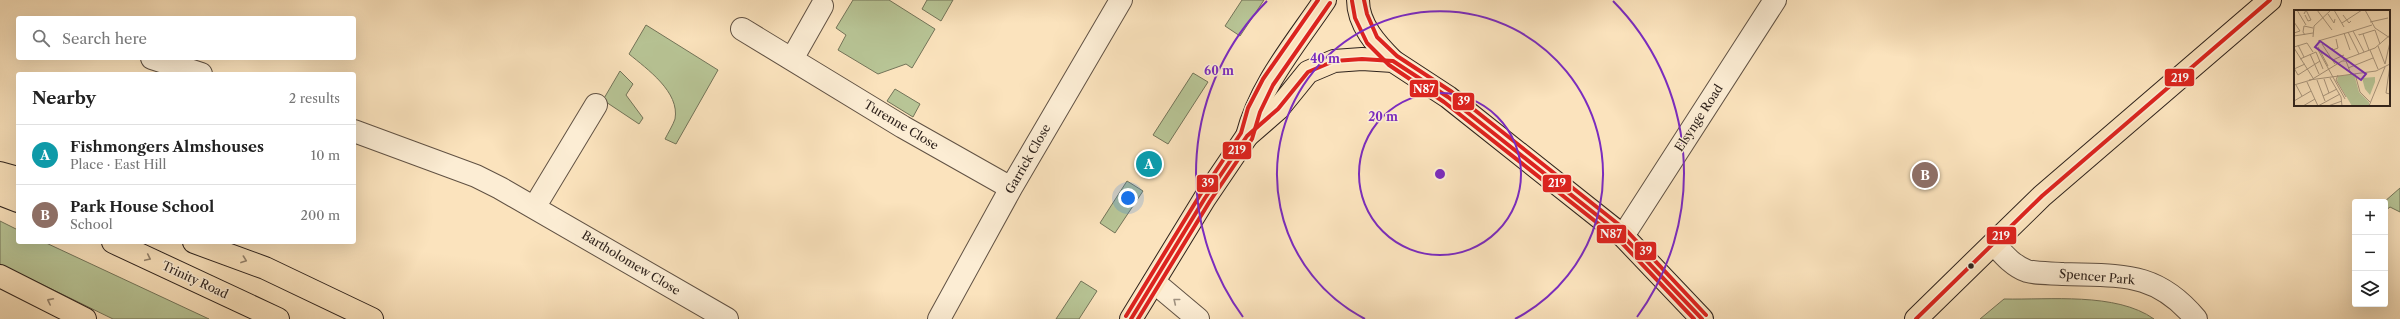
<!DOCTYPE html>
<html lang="en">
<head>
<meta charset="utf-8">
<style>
  :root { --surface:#fff; --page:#f6f6f6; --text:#222; --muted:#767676; --line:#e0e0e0; --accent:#8f2418 }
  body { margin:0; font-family:"Libre Caslon Text",serif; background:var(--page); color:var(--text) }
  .controls { position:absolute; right:12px; bottom:12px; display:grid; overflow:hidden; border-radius:4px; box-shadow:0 4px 16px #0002 }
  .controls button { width:36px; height:36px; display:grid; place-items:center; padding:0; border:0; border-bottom:1px solid var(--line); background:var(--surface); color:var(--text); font:20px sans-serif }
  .you { position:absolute; left:1128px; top:198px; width:14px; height:14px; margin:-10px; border:3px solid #fff; border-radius:50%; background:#1a73e8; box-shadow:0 0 0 6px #1a73e833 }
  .badge { display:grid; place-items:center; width:26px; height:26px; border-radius:50%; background:var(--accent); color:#fff; font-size:13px; font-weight:700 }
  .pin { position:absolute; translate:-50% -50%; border:2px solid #fff; box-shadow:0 1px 4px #0006 }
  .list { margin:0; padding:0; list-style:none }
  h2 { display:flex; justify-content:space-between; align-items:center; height:52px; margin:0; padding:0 16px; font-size:17px }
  h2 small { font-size:13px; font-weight:400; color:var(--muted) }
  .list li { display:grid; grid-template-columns:26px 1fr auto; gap:12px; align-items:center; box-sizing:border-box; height:60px; padding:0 16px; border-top:1px solid var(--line) }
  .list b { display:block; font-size:15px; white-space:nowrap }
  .list p { margin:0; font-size:13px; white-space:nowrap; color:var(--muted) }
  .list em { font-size:13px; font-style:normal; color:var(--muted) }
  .icon { flex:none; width:22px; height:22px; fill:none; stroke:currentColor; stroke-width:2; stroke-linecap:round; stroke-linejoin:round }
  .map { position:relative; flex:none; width:2400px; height:319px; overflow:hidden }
  .search { position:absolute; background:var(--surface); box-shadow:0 4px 16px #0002; left:16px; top:16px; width:340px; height:44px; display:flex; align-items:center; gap:10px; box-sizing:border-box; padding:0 14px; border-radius:4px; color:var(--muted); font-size:15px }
  .panel { position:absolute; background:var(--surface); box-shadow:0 4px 16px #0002; left:16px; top:72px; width:340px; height:172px; border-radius:4px }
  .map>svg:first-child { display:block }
</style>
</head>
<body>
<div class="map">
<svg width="2400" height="319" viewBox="0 0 2400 319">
  <rect width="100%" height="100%" fill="#fbe3bd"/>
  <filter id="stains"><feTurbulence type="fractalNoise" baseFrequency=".005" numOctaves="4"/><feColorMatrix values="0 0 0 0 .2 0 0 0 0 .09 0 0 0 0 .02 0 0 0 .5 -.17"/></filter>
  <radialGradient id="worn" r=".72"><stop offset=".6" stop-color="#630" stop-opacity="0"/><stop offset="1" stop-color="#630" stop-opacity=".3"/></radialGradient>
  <path fill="#b8c596" stroke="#737459" d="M853,0H889L935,29L912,68L906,64L878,74L838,50L846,35L836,28Z
    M927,0H953L941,21L922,9Z
    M1242,0H1264L1240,36L1225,26Z
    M646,25L718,70L676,144L665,139C668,133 673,125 675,119C680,92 647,69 629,54Z
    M620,71L633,84L626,95L643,118L639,124L603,100Z
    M1193,73L1208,82L1168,144L1153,135Z
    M895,89L920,104L913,117L887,101Z
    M1127,181L1143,191L1115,233L1100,223Z
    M2400,188V212L2390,207L2385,211L2384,202Z
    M0,221L18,230V242H44L209,319H113L0,264Z
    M1081,281L1097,291L1079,319H1056Z
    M2004,299C2049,300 2116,292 2154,319H1980Z"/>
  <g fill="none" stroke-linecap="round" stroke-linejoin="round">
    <defs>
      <path id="minor" d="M742,29L903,127L1011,188
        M152,58L201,74
        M792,59L822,6
        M354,131L476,176L500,188L727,319
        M535,206L596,105
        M1623,236L1775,0
        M1994,244C2003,254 2013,266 2027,271C2038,274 2052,273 2063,274C2121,276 2156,271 2196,319
        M1154,282L1198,319
        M939,319L1011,188L1121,0"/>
      <path id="major" d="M1358,0C1358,25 1377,45 1393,61
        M1247,136C1260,85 1296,43 1325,0"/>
      <path id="highway" d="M0,173L18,178
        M0,194L18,201
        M113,242L278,319
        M194,242L265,268L372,319
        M0,276L85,319
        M1131,319L1205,198L1247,136L1278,109L1308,72L1334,61L1362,59L1393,61L1448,97L1623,236L1702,319
        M1916,319L2042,196L2270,0"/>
    </defs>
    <use href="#minor" stroke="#615244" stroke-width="24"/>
    <use href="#major" stroke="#2e221c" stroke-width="24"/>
    <use href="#highway" stroke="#2e221c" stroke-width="24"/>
    <use href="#minor" stroke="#fcedd4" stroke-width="22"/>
    <use href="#major" stroke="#fbe3bd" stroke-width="22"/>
    <use href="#highway" stroke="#fbe3bd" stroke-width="22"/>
    <defs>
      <path id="bus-1" d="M1131,319L1205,198L1247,136L1278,109L1308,72L1334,61L1362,59L1393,61L1448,97L1623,236L1702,319
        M1916,319L2042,196L2270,0"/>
      <path id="bus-2" d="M1352,1L1355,18L1367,43L1389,65L1444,102L1619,240L1694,319
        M1138,319L1210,201L1252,139L1260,112L1273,85L1330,3"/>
      <path id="bus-3" d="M1364,0L1367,14L1377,37L1397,56L1452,92L1627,231L1706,315
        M1126,316L1200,195L1241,133L1248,108L1263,79L1318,0"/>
    </defs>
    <use href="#bus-1" stroke="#fcedd4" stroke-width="7"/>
    <use href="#bus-2" stroke="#fcedd4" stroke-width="7"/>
    <use href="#bus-3" stroke="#fcedd4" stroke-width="7"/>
    <use href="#bus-1" stroke="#dc241f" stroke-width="4"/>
    <use href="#bus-2" stroke="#dc241f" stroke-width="4"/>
    <use href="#bus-3" stroke="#dc241f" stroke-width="4"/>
  </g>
  <defs><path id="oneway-chevron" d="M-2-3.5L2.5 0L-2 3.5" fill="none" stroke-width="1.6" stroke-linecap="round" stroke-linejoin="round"/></defs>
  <g stroke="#94826c">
    <use href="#oneway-chevron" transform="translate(148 258) rotate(25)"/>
    <use href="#oneway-chevron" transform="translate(244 260) rotate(20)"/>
    <use href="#oneway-chevron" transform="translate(50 301) rotate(-153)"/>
  </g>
  <use stroke="#9f9281" href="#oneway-chevron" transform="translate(1176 301) rotate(-141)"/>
  <g fill="none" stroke="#7b2cbf" stroke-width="2">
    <circle cx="1440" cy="174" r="81"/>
    <path d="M1365 319A163 163 0 1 1 1515 319"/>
    <path d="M1243 317A244 244 0 0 1 1267 1M1613 1A244 244 0 0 1 1637 317"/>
  </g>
  <circle fill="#2e221c" stroke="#fcedd4" stroke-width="1.5" cx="1971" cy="266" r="3.5"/>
  <g text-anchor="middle" stroke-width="3" stroke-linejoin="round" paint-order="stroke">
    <g font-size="12" fill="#2e221c" stroke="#fcedd4">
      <text transform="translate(1699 118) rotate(-57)" y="4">Elsynge Road</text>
      <text transform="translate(901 125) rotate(31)" y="4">Turenne Close</text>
      <text transform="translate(1028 159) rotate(-60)" y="4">Garrick Close</text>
      <text transform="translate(631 263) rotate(31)" y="4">Bartholomew Close</text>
      <text transform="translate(2097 277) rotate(5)" y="4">Spencer Park</text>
      <text transform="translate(195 280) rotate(25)" y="4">Trinity Road</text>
    </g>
  </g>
  <g transform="translate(2294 10)">
    <rect width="96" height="96" fill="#fbe3bd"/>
    <path d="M60,64L65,82L75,92V96H58L43,71L44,66ZM81,67V72L76,85L71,79L68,68Z" fill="#b8c596"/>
    <path fill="none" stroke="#a9967d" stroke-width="1" d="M3,0L12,15M23,0L38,20M40,0L50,17M71,0L81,18L96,28M10,4L12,0L17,10L14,11L11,5M34,4L40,13L41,9M49,5L55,13L57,11M0,12L6,21L0,23M76,12L94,8M48,13L68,0M59,21L78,15M54,22L65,44M50,23L56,40M65,24V25L81,20L86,34M69,24L75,40M11,25L9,22L10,16L19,18M0,26L19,23M19,27L20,16L37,0M24,31L59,21L70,42M28,34L41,54M4,35L10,47M84,36L91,54M0,37L13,33L19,42M24,37L34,56M0,38L19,68M23,38L51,89M38,38L39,40L44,38L42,29M76,40L84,59M16,44L25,64M6,49L22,42L29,59M39,50L50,45M49,50L81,38L96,25M91,54L96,32M96,55L92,83L96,84M0,58L4,65L26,51M54,58L79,48M0,59L11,54M61,64L66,82L76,92M44,65L42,70L52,87M36,68L47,87L48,96M30,69L35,83M15,70L82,61L96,54M23,70L31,91M13,72L24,96M0,75L17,70L48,51H52L57,64M2,75L8,86M29,86L43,79M0,91L17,81M9,96L21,89M24,96L46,84M34,96L48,91M75,96L91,57"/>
    <path fill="#7b2cbf" fill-opacity="0.15" stroke="#7b2cbf" stroke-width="2" d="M26,31L72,64L67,70L21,37Z"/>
    <rect width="96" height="96" fill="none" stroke="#2e221c" stroke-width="2"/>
  </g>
  <circle cx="1440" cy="174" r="6" fill="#7b2cbf" stroke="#fcedd4" stroke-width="2"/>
  <g font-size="12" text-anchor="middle" font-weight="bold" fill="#7b2cbf" stroke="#fcedd4" stroke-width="3" stroke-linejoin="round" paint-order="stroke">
    <text x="1325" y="63">40 m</text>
    <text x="1219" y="75">60 m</text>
    <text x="1383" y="121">20 m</text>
  </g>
  <g stroke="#fcedd4" stroke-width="1.5">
    <rect x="2164" y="68" width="31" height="19" rx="4" fill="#dc241f"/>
    <rect x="1409" y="79" width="30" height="19" rx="4" fill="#dc241f"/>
    <rect x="1452" y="92" width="23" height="19" rx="4" fill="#dc241f"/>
    <rect x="1222" y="141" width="30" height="19" rx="4" fill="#dc241f"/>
    <rect x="1542" y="174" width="30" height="19" rx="4" fill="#dc241f"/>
    <rect x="1196" y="174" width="23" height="19" rx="4" fill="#dc241f"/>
    <rect x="1596" y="224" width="31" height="20" rx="4" fill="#dc241f"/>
    <rect x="1986" y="226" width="31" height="19" rx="4" fill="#dc241f"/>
    <rect x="1634" y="241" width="23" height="20" rx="4" fill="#dc241f"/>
  </g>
  <g font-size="11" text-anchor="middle" font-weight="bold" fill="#fff">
    <text x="2180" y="82">219</text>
    <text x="1424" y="93">N87</text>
    <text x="1464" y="105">39</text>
    <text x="1237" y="154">219</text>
    <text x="1557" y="187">219</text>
    <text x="1208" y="187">39</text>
    <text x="1611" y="238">N87</text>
    <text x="2001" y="240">219</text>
    <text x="1646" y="255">39</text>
  </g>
  <rect width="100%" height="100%" filter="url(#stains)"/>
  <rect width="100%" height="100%" fill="url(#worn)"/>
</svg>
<div class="controls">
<button>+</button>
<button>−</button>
<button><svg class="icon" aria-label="layers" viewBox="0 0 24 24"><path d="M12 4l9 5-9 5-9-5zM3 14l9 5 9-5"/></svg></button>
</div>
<div class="you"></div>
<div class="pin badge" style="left:1149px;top:164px;background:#0f9aa8">A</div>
<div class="pin badge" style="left:1925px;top:175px;background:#8d6e63">B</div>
<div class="search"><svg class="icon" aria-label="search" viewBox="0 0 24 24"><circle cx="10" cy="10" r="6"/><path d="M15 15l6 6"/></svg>Search here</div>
<section class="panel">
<h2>Nearby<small>2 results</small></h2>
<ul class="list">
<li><span class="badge" style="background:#0f9aa8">A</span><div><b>Fishmongers Almshouses</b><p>Place · East Hill</p></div><em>10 m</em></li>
<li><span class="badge" style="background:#8d6e63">B</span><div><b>Park House School</b><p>School</p></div><em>200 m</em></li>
</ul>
</section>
</div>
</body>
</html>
